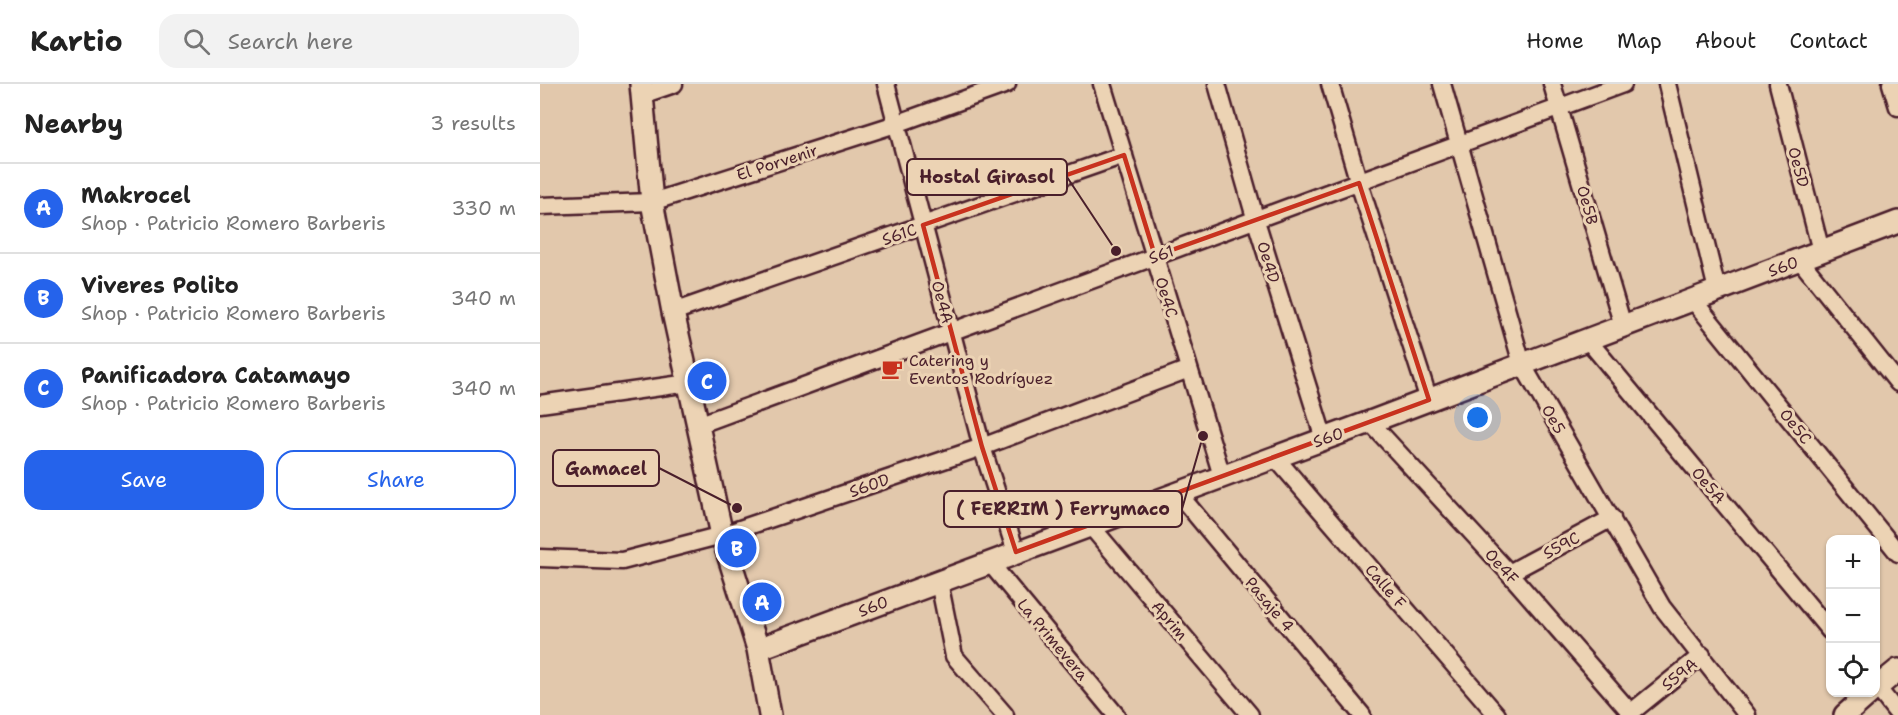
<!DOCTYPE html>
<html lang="en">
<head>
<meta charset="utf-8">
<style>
  :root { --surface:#fff; --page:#f2f2f2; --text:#222; --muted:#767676; --line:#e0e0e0; --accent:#2563eb }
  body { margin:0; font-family:"Shantell Sans",sans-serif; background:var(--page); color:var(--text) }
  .controls { position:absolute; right:18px; bottom:18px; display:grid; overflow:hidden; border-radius:12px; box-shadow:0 2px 4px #0004 }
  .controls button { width:54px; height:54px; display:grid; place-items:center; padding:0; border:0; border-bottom:2px solid var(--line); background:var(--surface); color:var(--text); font:30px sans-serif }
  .you { position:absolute; left:938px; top:334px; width:21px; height:21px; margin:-15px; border:4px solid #fff; border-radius:50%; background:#1a73e8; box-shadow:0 0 0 9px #1a73e833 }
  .badge { display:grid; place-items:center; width:39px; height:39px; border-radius:50%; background:var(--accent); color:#fff; font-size:20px; font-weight:700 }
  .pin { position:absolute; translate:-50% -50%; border:3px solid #fff; box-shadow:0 2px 6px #0006 }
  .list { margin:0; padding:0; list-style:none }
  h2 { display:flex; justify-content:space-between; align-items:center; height:78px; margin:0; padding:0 24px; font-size:26px }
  h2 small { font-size:20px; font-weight:400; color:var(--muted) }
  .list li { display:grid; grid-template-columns:39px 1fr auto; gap:18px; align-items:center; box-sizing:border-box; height:90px; padding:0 24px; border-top:2px solid var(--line) }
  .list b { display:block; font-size:22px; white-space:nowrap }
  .list p { margin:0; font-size:20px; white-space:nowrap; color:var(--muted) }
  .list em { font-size:20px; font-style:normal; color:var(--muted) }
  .actions { display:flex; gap:12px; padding:18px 24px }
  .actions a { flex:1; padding:14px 0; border:2px solid var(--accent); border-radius:18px; text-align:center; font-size:21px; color:var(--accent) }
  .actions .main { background:var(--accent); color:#fff }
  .icon { flex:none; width:33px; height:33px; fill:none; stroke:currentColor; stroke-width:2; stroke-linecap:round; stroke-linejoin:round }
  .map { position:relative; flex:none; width:1358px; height:631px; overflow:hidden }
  header { display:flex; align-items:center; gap:36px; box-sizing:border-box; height:84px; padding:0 30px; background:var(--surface); border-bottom:2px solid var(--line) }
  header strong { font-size:28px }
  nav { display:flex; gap:33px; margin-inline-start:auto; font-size:21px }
  .search { width:420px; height:54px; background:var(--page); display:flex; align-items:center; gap:15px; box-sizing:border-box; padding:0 21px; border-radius:18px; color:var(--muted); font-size:22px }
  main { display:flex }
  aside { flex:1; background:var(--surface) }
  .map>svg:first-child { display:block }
</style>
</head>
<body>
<header>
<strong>Kartio</strong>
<div class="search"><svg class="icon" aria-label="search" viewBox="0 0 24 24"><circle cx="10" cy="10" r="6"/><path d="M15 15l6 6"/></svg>Search here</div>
<nav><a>Home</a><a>Map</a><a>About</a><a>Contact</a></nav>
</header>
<main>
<aside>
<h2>Nearby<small>3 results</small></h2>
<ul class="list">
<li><span class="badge">A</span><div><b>Makrocel</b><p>Shop · Patricio Romero Barberis</p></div><em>330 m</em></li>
<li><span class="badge">B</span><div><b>Viveres Polito</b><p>Shop · Patricio Romero Barberis</p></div><em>340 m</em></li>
<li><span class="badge">C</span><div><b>Panificadora Catamayo</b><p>Shop · Patricio Romero Barberis</p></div><em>340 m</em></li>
</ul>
<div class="actions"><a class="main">Save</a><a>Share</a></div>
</aside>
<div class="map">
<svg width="1358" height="631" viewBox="0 0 1358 631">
  <rect width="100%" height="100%" fill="#e2c8ac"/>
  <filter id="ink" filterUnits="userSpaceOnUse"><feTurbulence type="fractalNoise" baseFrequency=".0167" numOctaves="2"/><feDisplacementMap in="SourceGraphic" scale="12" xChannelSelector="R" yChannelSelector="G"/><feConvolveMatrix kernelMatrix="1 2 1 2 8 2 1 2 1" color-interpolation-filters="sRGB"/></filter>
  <g filter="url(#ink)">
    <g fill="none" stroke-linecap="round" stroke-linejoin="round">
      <defs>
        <path id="minor" d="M346,0L442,363L476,468
          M562,0L682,392
          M677,0L716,137L784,355
          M790,0L819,99L889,316
          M902,0L982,280L1122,523L1207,631
          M1012,0L1083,242
          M1127,0L1177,206
          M1238,0L1281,167
          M1351,0L1358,23
          M102,11L134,0
          M0,122L112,118L356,40L467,0
          M1260,176L1358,299
          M1153,216L1358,469
          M133,228L584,71
          M1047,255L1290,547
          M0,320L149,299
          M830,338L969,489L1091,629
          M158,341L1083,0
          M734,372L957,631
          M637,408L822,631
          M550,441L710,631
          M0,474L82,477L182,451L442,363L649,285
          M450,479L576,631
          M969,489L1072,434
          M399,498L414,572L465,631
          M1336,602L1358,630
          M1088,631L1162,571"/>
        <path id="tertiary" d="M101,0L112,118L133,228L182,451L218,565L230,631
          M218,565L830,338L1358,138
          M1336,604L1358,586
          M1305,631L1331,608"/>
      </defs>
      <use href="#minor" stroke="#4a1f2b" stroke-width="21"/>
      <use href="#tertiary" stroke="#4a1f2b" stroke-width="26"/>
      <use href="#minor" stroke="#ecd3b4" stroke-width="16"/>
      <use href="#tertiary" stroke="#ecd3b4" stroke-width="21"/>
    </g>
  </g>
  <path fill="none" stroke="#c8321e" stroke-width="4.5" stroke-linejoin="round" d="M584,71L615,172L819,99L889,316L476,468L442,363L383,141Z"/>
  <defs>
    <symbol id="cafe-bare" viewBox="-9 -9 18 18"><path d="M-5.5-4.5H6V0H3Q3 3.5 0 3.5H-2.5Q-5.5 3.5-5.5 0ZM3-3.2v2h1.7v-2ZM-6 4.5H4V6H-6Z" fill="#c8321e" stroke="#ecd3b4" stroke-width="2.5" paint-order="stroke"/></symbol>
  </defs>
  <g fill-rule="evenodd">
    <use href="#cafe-bare" x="337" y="270" width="30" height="30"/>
  </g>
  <g text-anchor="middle" stroke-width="6" stroke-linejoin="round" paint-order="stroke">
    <g font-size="16" fill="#4a1f2b" stroke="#ecd3b4">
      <text transform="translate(237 78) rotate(-18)" y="6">El Porvenir</text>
      <text transform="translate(1259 83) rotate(75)" y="6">Oe5D</text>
      <text transform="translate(1048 121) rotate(74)" y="6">Oe5B</text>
      <text transform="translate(359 150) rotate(-19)" y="6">S61C</text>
      <text transform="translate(621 170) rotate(-20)" y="6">S61</text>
      <text transform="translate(729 178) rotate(73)" y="6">Oe4D</text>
      <text transform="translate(1243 182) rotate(-20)" y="6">S60</text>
      <text transform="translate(627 213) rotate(73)" y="6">Oe4C</text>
      <text transform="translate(403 218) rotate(75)" y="6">Oe4A</text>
      <text transform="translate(1014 335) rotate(60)" y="6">Oe5</text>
      <text transform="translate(1256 342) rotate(51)" y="6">Oe5C</text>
      <text transform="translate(788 353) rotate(-19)" y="6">S60</text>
      <text transform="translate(329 401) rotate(-19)" y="6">S60D</text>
      <text transform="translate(1169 401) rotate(49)" y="6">Oe5A</text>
      <text transform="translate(1021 461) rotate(-28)" y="6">S59C</text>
      <text transform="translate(962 482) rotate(48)" y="6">Oe4F</text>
      <text transform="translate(846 502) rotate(49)" y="6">Calle F</text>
      <text transform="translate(730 520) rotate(50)" y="6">Pasaje 4</text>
      <text transform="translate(333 522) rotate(-21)" y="6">S60</text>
      <text transform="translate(630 536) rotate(50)" y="6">Aprim</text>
      <text transform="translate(513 555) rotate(50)" y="6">La Primevera</text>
      <text transform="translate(1139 590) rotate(-39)" y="6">S59A</text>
    </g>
    <g font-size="16" fill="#4a1f2b" stroke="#ecd3b4" text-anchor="start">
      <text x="369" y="282">Catering y<tspan x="369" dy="18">Eventos Rodríguez</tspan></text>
    </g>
  </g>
  <path fill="none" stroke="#4a1f2b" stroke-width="2" d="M576 167L527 93M197 424L119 384M663 352L642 425"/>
  <g fill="#4a1f2b" stroke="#ecd3b4" stroke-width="2">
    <circle cx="576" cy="167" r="6"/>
    <circle cx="197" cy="424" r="6"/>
    <circle cx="663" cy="352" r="6"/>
  </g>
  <g fill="#ecd3b4" stroke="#4a1f2b" stroke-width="2">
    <rect x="367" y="75" width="160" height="36" rx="6"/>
    <rect x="13" y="366" width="106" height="36" rx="6"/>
    <rect x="404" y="407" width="238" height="36" rx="6"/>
  </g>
  <g font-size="18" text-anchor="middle" font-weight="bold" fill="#4a1f2b">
    <text x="447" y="99">Hostal Girasol</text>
    <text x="66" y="391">Gamacel</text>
    <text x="523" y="431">( FERRIM ) Ferrymaco</text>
  </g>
</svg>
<div class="controls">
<button>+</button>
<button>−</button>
<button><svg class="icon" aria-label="locate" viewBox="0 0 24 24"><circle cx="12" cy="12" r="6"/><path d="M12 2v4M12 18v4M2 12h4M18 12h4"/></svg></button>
</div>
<div class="you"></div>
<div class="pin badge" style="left:222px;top:518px">A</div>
<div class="pin badge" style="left:197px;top:464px">B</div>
<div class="pin badge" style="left:167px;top:297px">C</div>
</div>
</main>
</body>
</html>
